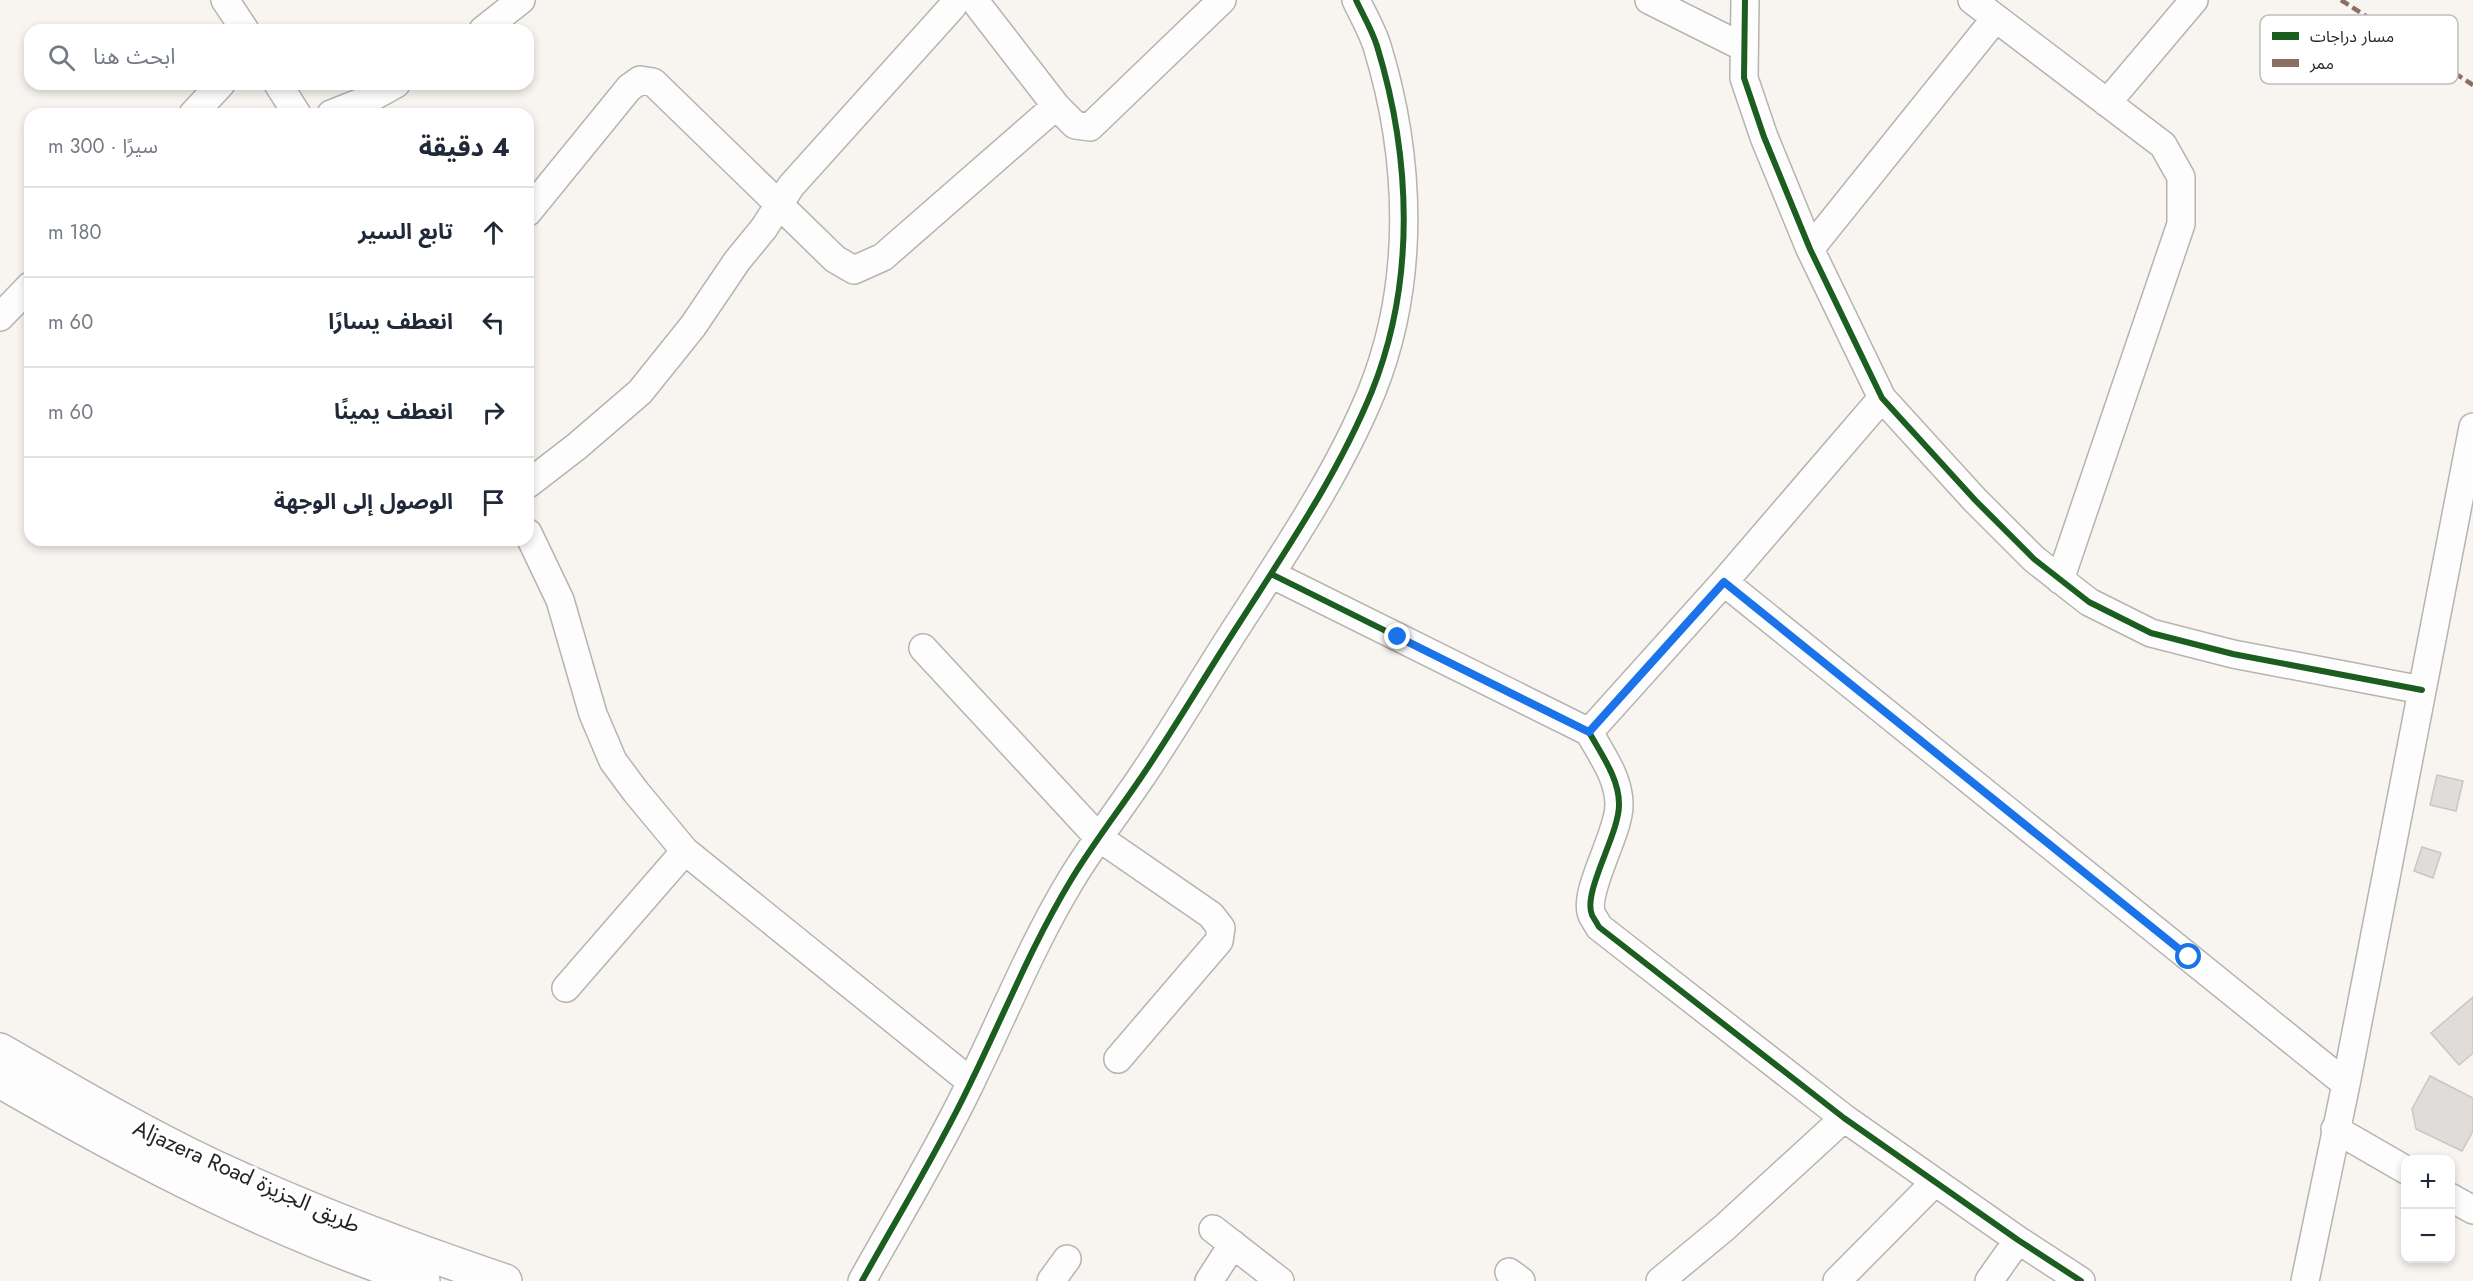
<!DOCTYPE html>
<html lang="ar">
<head>
<meta charset="utf-8">
<style>
  :root { --surface:#fff; --page:#f6f6f7; --text:#1f2937; --muted:#747a83; --line:#e0e1e3 }
  body { margin:0; font-family:Jost,"Noto Sans Arabic",sans-serif; background:var(--page); color:var(--text); direction:rtl }
  .controls { position:absolute; right:18px; bottom:18px; display:grid; overflow:hidden; border-radius:12px; box-shadow:0 3px 9px #0003 }
  .controls button { width:54px; height:54px; display:grid; place-items:center; padding:0; border:0; border-bottom:2px solid var(--line); background:var(--surface); color:var(--text); font:30px sans-serif }
  .stop { position:absolute; width:18px; height:18px; margin:-14px; border:4px solid #1a73e8; border-radius:50%; background:#fff }
  .stop.end { background:#1a73e8; border-color:#fff; box-shadow:0 2px 6px #0008 }
  .list { margin:0; padding:0; list-style:none }
  h2 { display:flex; justify-content:space-between; align-items:center; height:78px; margin:0; padding:0 24px; font-size:26px }
  h2 small { font-size:20px; font-weight:400; color:var(--muted) }
  .list li { display:grid; grid-template-columns:39px 1fr auto; gap:18px; align-items:center; box-sizing:border-box; height:90px; padding:0 24px; border-top:2px solid var(--line) }
  .list b { display:block; font-size:22px; white-space:nowrap }
  .list em { font-size:20px; font-style:normal; color:var(--muted) }
  .icon { flex:none; width:33px; height:33px; fill:none; stroke:currentColor; stroke-width:2; stroke-linecap:round; stroke-linejoin:round }
  .map { position:relative; flex:none; width:2473px; height:1281px; overflow:hidden; direction:ltr }
  .search { position:absolute; background:var(--surface); box-shadow:0 3px 9px #0003; left:24px; top:24px; width:510px; height:66px; display:flex; align-items:center; gap:15px; box-sizing:border-box; padding:0 21px; border-radius:18px; color:var(--muted); font-size:22px }
  .panel { position:absolute; background:var(--surface); box-shadow:0 3px 9px #0003; left:24px; top:108px; width:510px; height:438px; border-radius:18px; direction:rtl }
  .map>svg:first-child { display:block }
</style>
</head>
<body>
<div class="map">
<svg width="2473" height="1281" viewBox="0 0 2473 1281">
  <rect width="100%" height="100%" fill="#f8f4f0"/>
  <path fill="#dfdcd9" stroke="#c9c6c3" stroke-width="1.5" d="M2437,775L2463,781L2456,811L2430,805Z
    M2422,847L2441,853L2433,878L2414,871Z
    M2473,997V1053L2459,1065L2431,1033Z
    M2430,1076L2473,1098V1131L2462,1151L2416,1129L2412,1109Z"/>
  <g fill="none" stroke-linecap="round" stroke-linejoin="round">
    <defs>
      <path id="minor" d="M225,0L245,30
        M974,0L1056,106L1075,125L1090,127L1222,0
        M1649,0L1743,47
        M1745,0L1744,78L1764,137L1810,249L1882,398L1975,500L2034,559L2089,602L2151,633L2233,654L2422,690
        M1972,0L2163,145L2181,177V224L2060,580
        M483,30L521,0
        M278,84L297,114
        M2107,103L2194,0
        M193,114L221,84
        M331,114L369,99L396,84
        M528,212L629,88L640,80L653,82L835,259L854,270L883,257L1056,106
        M1810,249L1995,19
        M0,317L30,286
        M528,484L576,447L640,392L693,326L737,261L764,228L791,186L952,7L956,0
        M528,533L560,600L593,714L613,761L636,792L685,851L971,1082
        M1271,574L1589,732C1601,754 1619,778 1619,804C1620,833 1582,892 1592,915C1594,919 1597,923 1599,927L1844,1118L2018,1240L2081,1281
        M1724,582L2346,1084
        M923,648L1098,837L1211,915L1221,928L1219,941L1118,1059
        M1589,732L1724,582L1882,398
        M566,988L685,851
        M2335,1129L2406,1170
        M2450,1197L2473,1210
        M1213,1229L1280,1281
        M1509,1272L1521,1281
        M862,1281C898,1216 937,1153 969,1086C1003,1017 1031,946 1071,880C1092,845 1117,813 1140,779C1175,728 1206,674 1240,622C1288,547 1338,474 1372,391C1416,281 1411,157 1377,46C1372,30 1363,15 1356,0
        M1051,1281L1067,1259
        M1209,1281L1233,1244
        M1660,1281L1724,1228L1844,1118
        M1837,1281L1935,1182
        M1989,1281L2018,1240
        M2305,1281L2346,1084L2473,427"/>
      <path id="major" d="M0,1050C68,1089 137,1130 208,1164C304,1209 404,1247 505,1281
        M0,1081C135,1159 274,1232 423,1281"/>
    </defs>
    <use href="#minor" stroke="#b6b3b0" stroke-width="30"/>
    <use href="#major" stroke="#b6b3b0" stroke-width="36"/>
    <use href="#minor" stroke="#fefdfd" stroke-width="27"/>
    <use href="#major" stroke="#fefdfd" stroke-width="33"/>
    <path stroke="#8d6e63" stroke-width="4.5" stroke-dasharray="9 4.5" stroke-linecap="butt" d="M2341,0L2473,85"/>
    <defs>
      <path id="cycleway" d="M1745,0L1744,78L1764,137L1810,249L1882,398L1975,500L2034,559L2089,602L2151,633L2233,654L2422,690
        M1271,574L1589,732C1601,754 1619,778 1619,804C1620,833 1582,892 1592,915C1594,919 1597,923 1599,927L1844,1118L2018,1240L2081,1281
        M862,1281C898,1216 937,1153 969,1086C1003,1017 1031,946 1071,880C1092,845 1117,813 1140,779C1175,728 1206,674 1240,622C1288,547 1338,474 1372,391C1416,281 1411,157 1377,46C1372,30 1363,15 1356,0"/>
    </defs>
    <use href="#cycleway" stroke="#fff" stroke-width="10"/>
    <use href="#cycleway" stroke="#1b5e20" stroke-width="6"/>
  </g>
  <g fill="none" stroke-linecap="round" stroke-linejoin="round">
    <path stroke="#1a73e8" stroke-width="8" d="M1398,637L1589,732L1724,582L2189,957"/>
  </g>
  <g text-anchor="middle" stroke-width="6" stroke-linejoin="round" paint-order="stroke">
    <g font-size="22" fill="#272522" stroke="#fff">
      <text transform="translate(247 1176) rotate(24)" y="8">Aljazera Road طريق الجزيزة</text>
    </g>
  </g>
  <rect x="2260" y="15" width="198" height="69" rx="9" fill="#fff" stroke="#bebebd" stroke-width="1.5"/>
  <rect x="2272" y="32" width="27" height="8" fill="#1b5e20"/>
  <rect x="2272" y="59" width="27" height="8" fill="#8d6e63"/>
  <g font-size="16" fill="#272522">
    <text x="2310" y="42">مسار دراجات</text>
    <text x="2310" y="69">ممر</text>
  </g>
</svg>
<div class="controls">
<button>+</button>
<button>−</button>
</div>
<div class="stop" style="left:2189px;top:957px"></div>
<div class="stop end" style="left:1398px;top:637px"></div>
<div class="search"><svg class="icon" aria-label="search" viewBox="0 0 24 24"><circle cx="10" cy="10" r="6"/><path d="M15 15l6 6"/></svg>ابحث هنا</div>
<section class="panel">
<h2>4 دقيقة<small>سيرًا · 300 m</small></h2>
<ul class="list">
<li><svg class="icon" aria-label="ahead" viewBox="0 0 24 24"><path d="M12 20V5M6 11l6-6 6 6"/></svg><div><b>تابع السير</b></div><em>180 m</em></li>
<li><svg class="icon" aria-label="left" viewBox="0 0 24 24"><path d="M17 20v-9H6M10 6l-5 5 5 5"/></svg><div><b>انعطف يسارًا</b></div><em>60 m</em></li>
<li><svg class="icon" aria-label="right" viewBox="0 0 24 24"><path d="M7 20v-9h11M14 6l5 5-5 5"/></svg><div><b>انعطف يمينًا</b></div><em>60 m</em></li>
<li><svg class="icon" aria-label="arrive" viewBox="0 0 24 24"><path d="M6 21V4h12l-3 4 3 4H6"/></svg><div><b>الوصول إلى الوجهة</b></div></li>
</ul>
</section>
</div>
</body>
</html>
